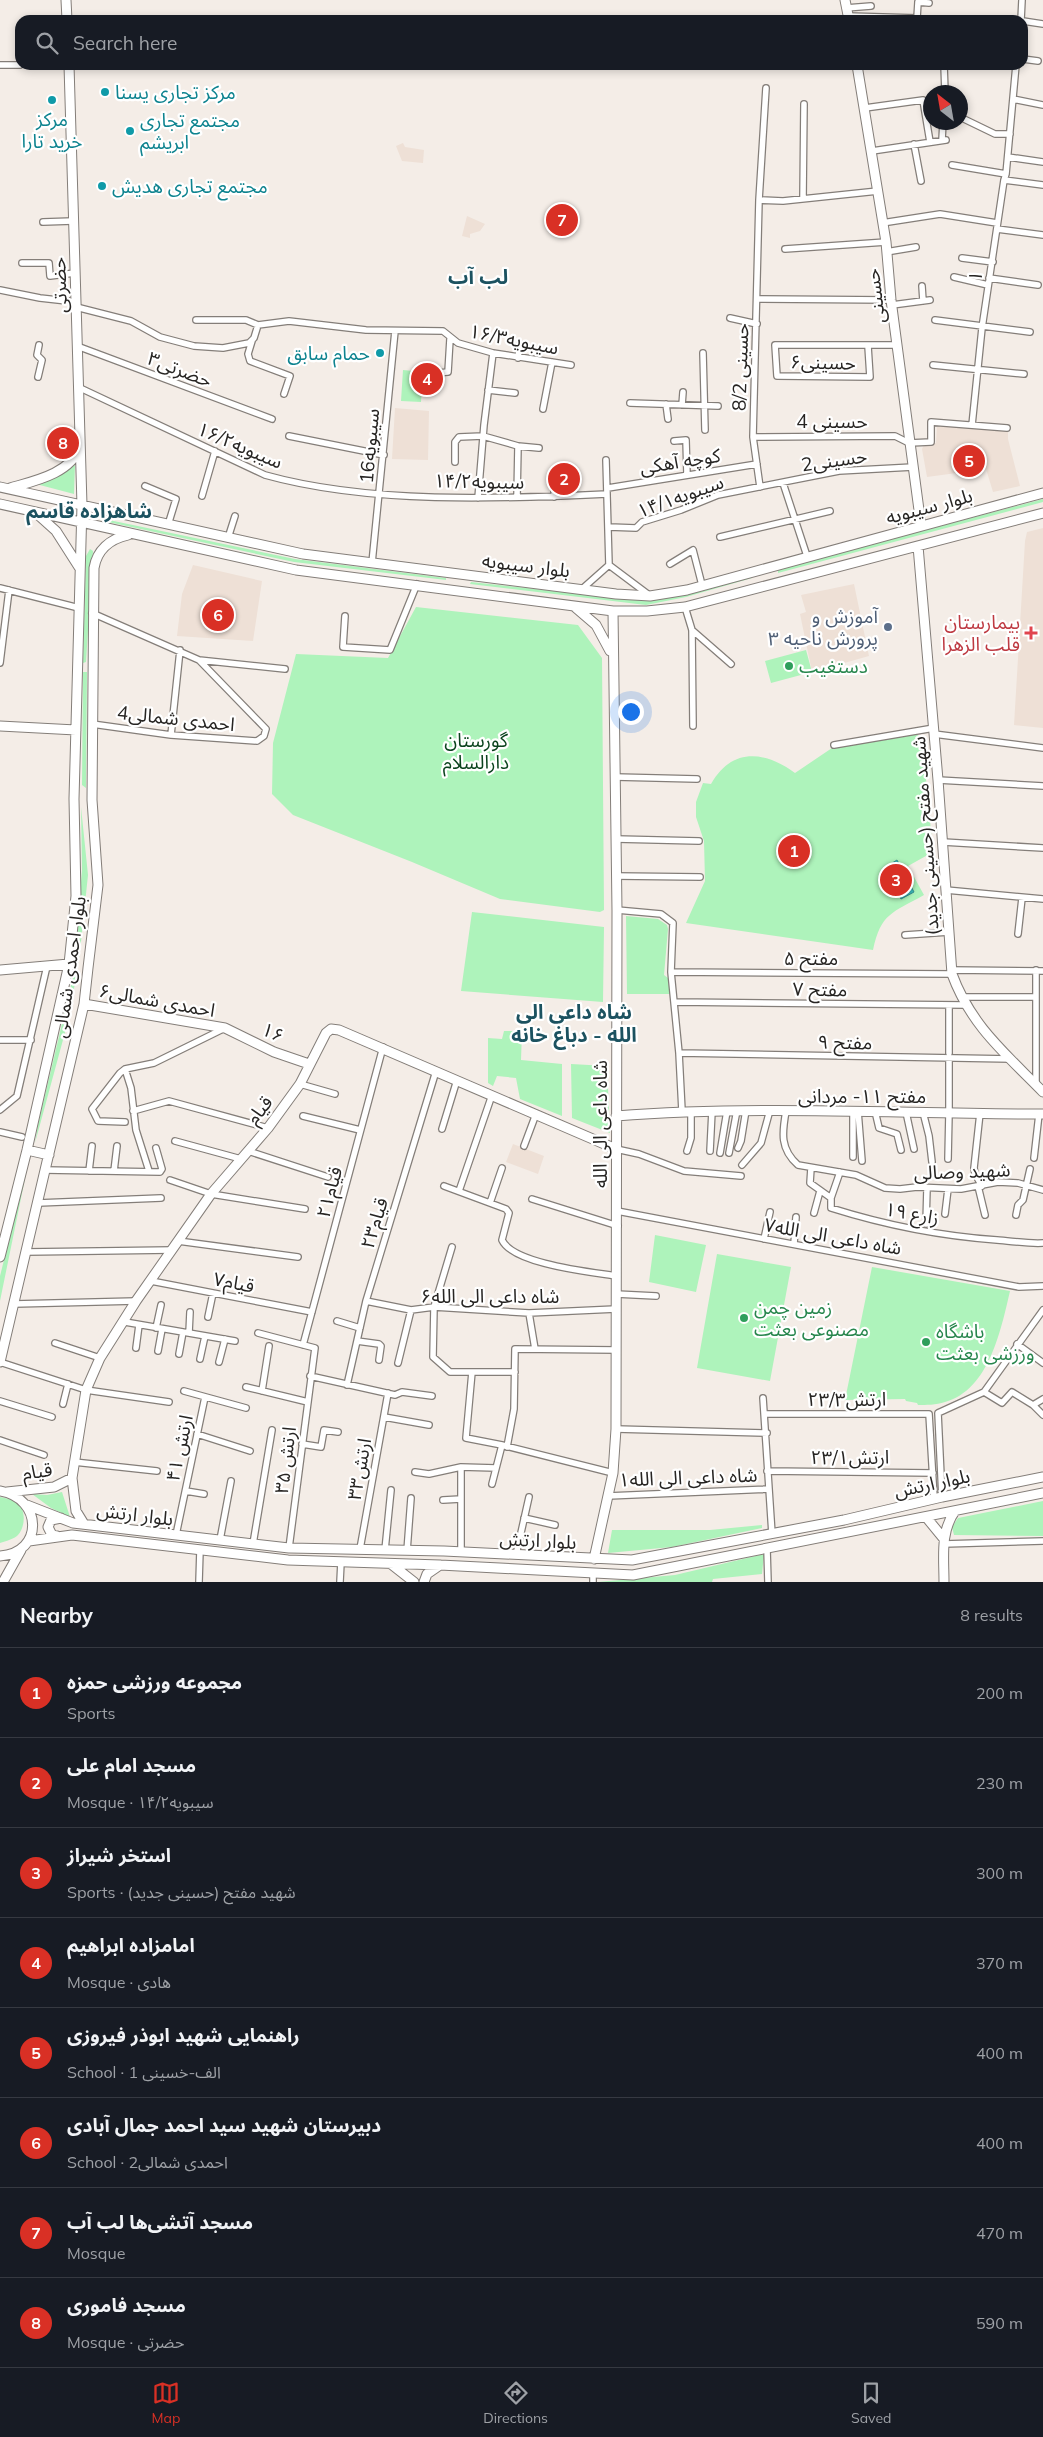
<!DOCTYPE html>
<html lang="en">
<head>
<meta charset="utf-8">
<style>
  :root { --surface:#171b24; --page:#20242c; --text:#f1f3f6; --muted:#9ea1a6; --line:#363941; --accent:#d93025 }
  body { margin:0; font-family:Mulish,"Noto Sans Arabic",sans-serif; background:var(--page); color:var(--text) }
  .compass { position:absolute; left:923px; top:85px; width:45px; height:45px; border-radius:50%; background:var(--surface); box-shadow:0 2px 8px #0003; rotate:329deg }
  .you { position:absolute; left:630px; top:711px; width:18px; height:18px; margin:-12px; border:4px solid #fff; border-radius:50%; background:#1a73e8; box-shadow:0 0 0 8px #1a73e833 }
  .badge { display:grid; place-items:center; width:32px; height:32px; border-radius:50%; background:var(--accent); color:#fff; font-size:16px; font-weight:700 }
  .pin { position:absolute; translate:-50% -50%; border:2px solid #fff; box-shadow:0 1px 5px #0006 }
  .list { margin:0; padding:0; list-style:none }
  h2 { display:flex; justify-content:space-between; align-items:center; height:65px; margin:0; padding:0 20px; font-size:21px }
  h2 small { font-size:16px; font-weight:400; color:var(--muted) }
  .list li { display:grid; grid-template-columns:32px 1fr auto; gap:15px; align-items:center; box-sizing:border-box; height:90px; padding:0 20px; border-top:1px solid var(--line) }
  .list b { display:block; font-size:19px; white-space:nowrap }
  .list p { margin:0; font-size:16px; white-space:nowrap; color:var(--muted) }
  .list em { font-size:16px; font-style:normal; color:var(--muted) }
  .icon { flex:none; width:28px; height:28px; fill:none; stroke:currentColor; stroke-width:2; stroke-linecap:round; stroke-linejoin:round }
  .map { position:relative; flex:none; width:1043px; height:1582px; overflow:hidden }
  .search { position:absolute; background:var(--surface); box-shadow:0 2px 8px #0003; left:15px; right:15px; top:15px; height:55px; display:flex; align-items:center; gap:12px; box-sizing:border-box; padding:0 18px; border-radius:15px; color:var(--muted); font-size:19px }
  .sheet { height:785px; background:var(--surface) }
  nav { display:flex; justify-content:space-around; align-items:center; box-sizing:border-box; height:70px; border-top:1px solid var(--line); background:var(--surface); font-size:14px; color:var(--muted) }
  nav a { display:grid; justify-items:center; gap:2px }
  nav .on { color:var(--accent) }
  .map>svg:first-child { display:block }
</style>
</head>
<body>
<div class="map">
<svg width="1043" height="1582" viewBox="0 0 1043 1582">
  <rect width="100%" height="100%" fill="#f4ede7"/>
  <path fill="#eee0d6" d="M403,143L405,147L424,150L423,163L402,161L396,146Z
    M467,216L485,224L480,231L470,234V238L462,236Z
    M395,408L429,411L428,460L392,459Z
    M943,424L1008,431V439L1020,486L993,492L986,469L927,477L922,449L924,445L936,443L937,427Z
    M1043,528V728L1014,725L1025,541L1027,532Z
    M193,565L262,581L253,641L177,636L182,594Z
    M854,584L869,656L812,672L800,614L806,612L801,595Z
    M513,1144L544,1156L538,1174L506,1162Z"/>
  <path fill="#aef3bb" d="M403,370L423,372L421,402L401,401Z
    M75,465L74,494L36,484L55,478Z
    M1043,499V502L778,573V569Z
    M109,520L295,559L446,578V580L294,562L108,522Z
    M90,549L93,551L86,662L83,663L86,556Z
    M752,575V578L686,597L646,605L470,584L471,582L647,601Z
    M416,607L578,625L602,658L604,910L600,912L500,899L412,862L293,815L272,794L273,743L296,654L388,658Z
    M806,650L812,672L771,683L765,661Z
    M83,672H87L86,788L82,785Z
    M914,733L922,738L933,852L908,866L924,895C892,913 881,913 873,950L686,923L705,881L704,841L696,817V802L703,783L711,784C732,747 765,751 795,773L832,748Z
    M81,807L88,875L80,951L70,1014L35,1143L38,1125L73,977L82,870Z
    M472,912L604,927L603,1002L461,991Z
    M626,916L658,919L667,925L668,929L664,975L668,978L670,994H627Z
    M504,1031H522L521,1060L562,1064V1116L520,1099L516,1078L497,1076L493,1086L488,1083V1038L502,1039Z
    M571,1064L607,1066L610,1133L572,1118Z
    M28,1164L0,1301V1276Z
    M655,1235L706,1245L696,1292L649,1282Z
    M717,1254L791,1267L770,1381L697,1368Z
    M872,1267L1010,1291C1001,1330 989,1390 945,1402C936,1405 926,1405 918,1405L917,1403L906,1401L905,1399L845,1400Z
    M62,1492L70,1517L51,1508L32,1494L47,1495Z
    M0,1497C5,1498 11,1499 16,1501C26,1508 26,1526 18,1535C14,1539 6,1541 0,1543Z
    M1043,1501V1536L954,1535L952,1527L958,1518Z
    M762,1525V1528L672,1547L608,1553L612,1530H710Z
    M764,1554L762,1574L713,1579L712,1582H598L675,1575Z"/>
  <path fill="#3ec4c5" stroke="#379494" d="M897,860L914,892L901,899L884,868Z"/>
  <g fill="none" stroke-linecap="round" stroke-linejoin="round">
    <defs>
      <path id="street" d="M846,8L871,6
        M848,16L917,18L918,2L929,3
        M957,20V19
        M1001,20H1015
        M1021,20L1022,0
        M1023,21L1043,24
        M1023,59L1038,61
        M0,65H20
        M944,65L945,92
        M1013,99L1043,105
        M865,108L923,100L930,142
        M964,119L995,134H1010
        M942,140L943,122
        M914,144L921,181
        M872,151L946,140
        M1008,157L1043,162
        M952,165L1006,174
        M1004,180L1043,185
        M803,198L804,104
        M759,200L783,201L878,191
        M43,222L73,221
        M882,223L940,214L997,223
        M997,229L1043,235
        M785,249L886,242
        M886,252L916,247
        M962,258L993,262
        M22,263H49L50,276L75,273
        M954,277L988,285
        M989,278L1038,285
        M922,286L923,301
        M0,290L40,298L76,302
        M758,299L891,300
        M892,305L930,300
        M76,307L131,321L160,337L194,346L223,348L249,343L254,338L258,325L289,321L366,330L443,331L458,343L493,353L571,365
        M730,318L757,324
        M196,320H246L258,325
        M935,320L1030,332
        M252,341L248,354L250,361L290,376L284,394
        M77,346L272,419
        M868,346L870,377L777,376L775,345H898
        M703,353L705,430
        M518,358L520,344
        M933,365L1024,374
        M437,373L448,372L450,339
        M38,377L42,360L37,355L39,345
        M78,387L265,475C369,504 500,499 607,494
        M488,390L515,393
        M630,403L718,406
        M666,404L668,419
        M682,405L683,392
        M543,409L552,362
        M972,425L982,328L1004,180L1006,174L1016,65
        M289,436L384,455
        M753,437L895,436L909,443L931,442V422L1007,428
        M674,441L686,440L687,475
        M606,460L609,565
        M455,462V442L459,437L483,436L518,446L539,448
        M783,483L807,556
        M145,486L176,499L168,525
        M760,487L753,437L759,200L766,88
        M608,488L757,464
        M202,496L215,451
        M517,497L518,446
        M554,497L555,473
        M478,498L484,425L493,353
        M609,527L636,528L642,522L681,510L718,495L839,471L913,467
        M720,537L830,511
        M228,538L235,516
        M372,563L395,331
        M670,564L693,550L702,585
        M609,565L649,595
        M0,588L79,608
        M582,589L609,565
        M685,607L692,630L693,726
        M345,616L343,647L390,650L417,584
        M692,630L731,664
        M199,660L285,669
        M0,663L9,590
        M92,724L171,735L257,741L264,736L266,729L199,660L92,613
        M934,734L1043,748
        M171,735L180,650
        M834,745L934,728
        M615,777L697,779
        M938,780L1043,786
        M616,839L699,841
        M943,842L1043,848
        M616,876L700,877
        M946,890L1043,899
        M617,910L661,914L673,923L671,972L679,1053L682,1111
        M1018,934L1022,898
        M905,935L949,932
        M951,970L1043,971
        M671,972L952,974
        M961,997H1036
        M675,1002L965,1005
        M949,1005V1053
        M0,1040H31
        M679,1053L1011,1059
        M949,1059V1113
        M125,1069L131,1088L136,1130L149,1171
        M300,1084L335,1094
        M1036,1085V970
        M0,1110L17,1096L47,966
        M133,1111L169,1101L268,1128
        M786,1111C782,1133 780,1149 798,1165L856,1175L885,1188L900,1189L917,1187L961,1189L998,1182L1018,1183L1043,1190
        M858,1111L862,1161
        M875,1111L879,1128L897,1134L901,1150
        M906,1112L914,1149
        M923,1112L929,1136L932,1162
        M980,1113L974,1168L975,1174L982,1186
        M303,1116L360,1130
        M125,1122L98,1121L92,1109L120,1073L125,1069L154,1063L223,1029
        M442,1129L457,1080
        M0,1132L22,1137
        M175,1141L241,1159
        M524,1146L536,1114
        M738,1148L741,1141L746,1110
        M616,1149L639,1154L684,1171L741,1176
        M248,1151L328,1177
        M687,1151L691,1138V1111
        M710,1151L712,1111
        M720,1153L727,1111
        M729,1153L737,1110
        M853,1157V1111
        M1034,1158L1039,1114
        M948,1159L949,1113
        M742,1165L761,1143L770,1110
        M811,1168L810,1183L831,1198V1208C885,1225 940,1236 997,1240C1012,1241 1028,1244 1043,1243
        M45,1170L160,1172L162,1169L156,1148
        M89,1171L92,1146
        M114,1171L117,1146
        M170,1180L211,1194L305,1209
        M444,1186L506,1209L509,1213L502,1240C513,1264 591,1272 616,1276
        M978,1186L985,1215
        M459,1191L492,1095
        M831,1198L840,1172
        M532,1199L618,1226
        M38,1203L161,1198
        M490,1203L502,1168
        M617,1211L1019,1287L1043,1286
        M814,1213L820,1191
        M945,1214L948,1189
        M1016,1215L1018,1205L1023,1200L1030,1169
        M926,1224L927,1188
        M764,1239L770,1212
        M178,1241L298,1257
        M794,1244L796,1217
        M452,1247L434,1307L433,1357L450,1372H515
        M26,1252L172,1250
        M151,1281L312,1312
        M616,1294L656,1296
        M366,1301L411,1310L434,1307L529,1313L616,1309
        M14,1304L136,1301
        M529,1313L535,1349
        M208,1317L213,1293
        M337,1321L360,1328
        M125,1322L235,1341
        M156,1328L161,1305
        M189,1333L190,1312
        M258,1333L315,1348L289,1548
        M357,1341L379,1344L381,1346L379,1360
        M55,1343L100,1358
        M1017,1344L1043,1363
        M303,1345L383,1047
        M136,1348L139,1325
        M158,1351L162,1329
        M179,1354L183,1332
        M200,1359L205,1336
        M0,1362L86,1390L169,1402
        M219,1362L225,1339
        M398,1363L411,1310
        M472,1372L466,1438L502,1445L613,1473
        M310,1376L395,1395L402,1392L432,1396
        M347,1385L366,1301L436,1071
        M246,1387L308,1402
        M184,1391L246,1408
        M262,1391L269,1346
        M984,1392L1002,1403L1012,1392L1033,1405L1043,1415
        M763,1398L772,1534
        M0,1401L52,1417
        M63,1404L68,1384
        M1033,1405L1043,1399
        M765,1414H929L934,1498
        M384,1417L429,1425
        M616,1429L767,1433
        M197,1434L250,1451
        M0,1440L44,1455
        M302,1444L321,1447L324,1430L338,1432
        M507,1447L514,1409L515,1349L617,1350
        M74,1462L157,1471
        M461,1467V1552
        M767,1471L933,1473
        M415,1472L429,1474L461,1467L496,1468
        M492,1484L502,1445
        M186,1491L204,1494
        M608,1496L769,1489
        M942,1497L938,1413L984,1392L1043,1310
        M443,1500L461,1499
        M524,1518L555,1525
        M176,1535L205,1397
        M220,1540L231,1481
        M253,1544L272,1430
        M944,1544L1043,1541
        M360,1549L388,1393
        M767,1549L768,1582
        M385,1550L391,1490
        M407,1551L411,1498
        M516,1555L529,1497
        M593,1573V1582
        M199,1582L200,1550
        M340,1582L341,1562"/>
      <path id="secondary" d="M66,0L67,20
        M845,0L849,20
        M857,65L886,242L891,300L921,525
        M0,487L303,554L616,594L650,596L687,590L1043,493
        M10,488C34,481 70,474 80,447
        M0,504L296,570L613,611H647L685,607L1043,513
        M36,513L56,531L79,567
        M918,546L938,780L952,974C971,1026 1006,1054 1043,1092
        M575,607L596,625L610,651
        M0,726L76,730
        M0,970L69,964
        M84,1004L225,1028L274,1052L309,1064
        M616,1116C758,1105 900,1114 1043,1114
        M27,1150L49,1155
        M0,1257L27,1150L69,964L76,896L74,799L82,505L69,65
        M0,1362L84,1004L88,968L98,885L92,800L94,568C97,550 110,539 128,535
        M0,1491C43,1498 44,1553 0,1556
        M7,1492L54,1487L72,1478
        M27,1505L73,1523L289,1548L444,1551L632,1560L844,1520L942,1497L1043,1477
        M926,1517L944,1539
        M84,1524L76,1511L72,1478L86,1390L100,1358L136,1301L211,1194L268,1128L300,1084L326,1033L331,1029L339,1030L616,1149
        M57,1536L52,1535L48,1527L51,1520L61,1518
        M29,1541L72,1535L288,1560L440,1565L633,1575L1043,1493
        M594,1559L613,1473L616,1429L617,910L613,611
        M391,1564L414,1582
        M3,1582L21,1550
        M424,1582L427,1574L440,1565
        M944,1582C944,1557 940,1532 955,1511"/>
    </defs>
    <use href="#street" stroke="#847e79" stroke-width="8"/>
    <use href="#secondary" stroke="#847e79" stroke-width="11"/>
    <use href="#street" stroke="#fff" stroke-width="5.5"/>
    <use href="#secondary" stroke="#fff" stroke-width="9"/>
  </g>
  <g fill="#0f9aa8" stroke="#fff" stroke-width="2">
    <circle cx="105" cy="92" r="5"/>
    <circle cx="52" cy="100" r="5"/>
    <circle cx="130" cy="131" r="5"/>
    <circle cx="102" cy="186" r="5"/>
    <circle cx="380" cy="353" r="5"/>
  </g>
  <circle fill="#5c6f8a" stroke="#fff" stroke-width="2" cx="888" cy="627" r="5"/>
  <path fill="#e0444e" stroke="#fff" stroke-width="2" d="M1028.5 625.5h5v5h5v5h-5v5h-5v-5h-5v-5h5z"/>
  <g fill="#2e9e5b" stroke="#fff" stroke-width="2">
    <circle cx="789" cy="666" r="5"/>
    <circle cx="744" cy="1318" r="5"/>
    <circle cx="926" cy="1342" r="5"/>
  </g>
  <g text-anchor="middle" stroke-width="4.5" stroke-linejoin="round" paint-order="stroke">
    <g font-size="19" fill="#0d838f" stroke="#fff" text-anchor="start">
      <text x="115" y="99">مرکز تجاری یسنا</text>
      <text x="52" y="126" text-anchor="middle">مرکز<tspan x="52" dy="22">خرید تارا</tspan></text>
      <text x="140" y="127">مجتمع تجاری<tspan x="140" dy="22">ابریشم</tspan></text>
      <text x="112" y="193">مجتمع تجاری هدیش</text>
      <text x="370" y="360" text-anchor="end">حمام سابق</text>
    </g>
    <g font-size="19" fill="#272523" stroke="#fff">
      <text transform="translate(975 276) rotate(-79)" y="7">۱</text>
      <text transform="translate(59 285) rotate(-92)" y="7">حضرتی</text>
      <text transform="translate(875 296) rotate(-97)" y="7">حسینی</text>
      <text transform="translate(514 339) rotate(11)" y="7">سیبویه۱۶/۳</text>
      <text transform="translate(823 362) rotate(1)" y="7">حسینی۶</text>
      <text transform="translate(740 367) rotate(-88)" y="7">8/2 حسینی</text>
      <text transform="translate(180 369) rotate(21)" y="7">حضرتی۳</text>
      <text x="832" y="428">حسینی 4</text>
      <text transform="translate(240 445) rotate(23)" y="7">سیبویه۱۶/۲</text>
      <text transform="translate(369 446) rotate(-85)" y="7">سیبویه16</text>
      <text transform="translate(834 460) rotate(-8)" y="7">حسینی2</text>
      <text transform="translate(680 461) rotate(-9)" y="7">کوچه آهکی</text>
      <text transform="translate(479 481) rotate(1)" y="7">سیبویه۱۴/۲</text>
      <text transform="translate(680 496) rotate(-20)" y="7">سیبویه۱۴/۱</text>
      <text transform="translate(929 506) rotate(-15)" y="7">بلوار سیبویه</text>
      <text transform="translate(526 565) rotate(7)" y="7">بلوار سیبویه</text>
      <text transform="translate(176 718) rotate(6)" y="7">4احمدی شمالی</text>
      <text transform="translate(925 836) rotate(-94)" y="7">شهید مفتح (حسینی جدید)</text>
      <text x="811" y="965">مفتح ۵</text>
      <text transform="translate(69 967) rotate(-82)" y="7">بلوار احمدی شمالی</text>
      <text transform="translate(820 989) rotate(1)" y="7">مفتح ۷</text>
      <text transform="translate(157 1000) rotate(10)" y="7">احمدی شمالی۶</text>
      <text transform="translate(273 1032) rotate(24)" y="7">۱۶</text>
      <text transform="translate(845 1042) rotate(1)" y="7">مفتح ۹</text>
      <text x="862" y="1103">مفتح ۱۱- مردانی</text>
      <text transform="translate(259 1110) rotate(-53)" y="7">قیام</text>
      <text transform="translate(600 1124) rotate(-90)" y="7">شاه داعی الی الله</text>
      <text transform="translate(962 1171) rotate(-2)" y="7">شهید وصالی</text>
      <text transform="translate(329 1192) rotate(-75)" y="7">قیام۲۱</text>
      <text transform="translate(912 1213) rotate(10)" y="7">۱۹ زارع</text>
      <text transform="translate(374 1223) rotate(-73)" y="7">قیام۲۳</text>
      <text transform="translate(833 1236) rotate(10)" y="7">شاه داعی الی الله۷</text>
      <text transform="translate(234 1282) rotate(11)" y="7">قیام۷</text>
      <text x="490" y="1303">شاه داعی الی الله۶</text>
      <text x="847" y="1406">۲۳/۳ارتش</text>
      <text transform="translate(179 1448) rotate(-78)" y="7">ارتش ۴۱</text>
      <text x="850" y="1464">۲۳/۱ارتش</text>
      <text transform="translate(285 1460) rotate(-83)" y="7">ارتش ۳۵</text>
      <text transform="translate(359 1469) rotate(-80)" y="7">ارتش۳۳</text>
      <text transform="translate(37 1471) rotate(-9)" y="7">قیام</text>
      <text transform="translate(688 1477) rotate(-2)" y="7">شاه داعی الی الله۱</text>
      <text transform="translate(932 1483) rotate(-12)" y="7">بلوار ارتش</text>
      <text transform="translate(135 1514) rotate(7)" y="7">بلوار ارتش</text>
      <text transform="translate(538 1540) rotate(3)" y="7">بلوار ارتش</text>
    </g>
    <g font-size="19" fill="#4e5e75" stroke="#fff" text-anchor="end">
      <text x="878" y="623">آموزش و<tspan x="878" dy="22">پرورش ناحیه ۳</tspan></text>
    </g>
    <g font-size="19" fill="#be3a42" stroke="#fff" text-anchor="end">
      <text x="1020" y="629">بیمارستان<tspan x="1020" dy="22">قلب الزهرا</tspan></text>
    </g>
    <g font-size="19" fill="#27864d" stroke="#fff" text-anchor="start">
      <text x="799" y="673">دستغیب</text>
      <text x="754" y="1314">زمین چمن<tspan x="754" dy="22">مصنوعی بعثت</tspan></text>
      <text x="936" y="1338">باشگاه<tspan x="936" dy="22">ورزشی بعثت</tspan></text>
    </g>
    <g font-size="19" fill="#0a431d" stroke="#fff">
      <text x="476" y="747">گورستان<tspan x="476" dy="22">دارالسلام</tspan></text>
    </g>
    <g font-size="20" font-weight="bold" fill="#1c5260" stroke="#fff">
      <text x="478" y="284">لب آب</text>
      <text x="89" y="518">شاهزاده قاسم</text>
      <text x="574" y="1019">شاه داعی الی<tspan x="574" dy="23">الله - دباغ خانه</tspan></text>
    </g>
  </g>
</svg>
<svg class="compass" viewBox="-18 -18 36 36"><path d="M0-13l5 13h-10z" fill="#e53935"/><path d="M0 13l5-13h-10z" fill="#9ea1a6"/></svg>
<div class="you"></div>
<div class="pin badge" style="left:794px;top:851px">1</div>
<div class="pin badge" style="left:564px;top:479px">2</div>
<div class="pin badge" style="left:896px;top:880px">3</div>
<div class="pin badge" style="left:427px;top:379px">4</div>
<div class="pin badge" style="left:969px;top:461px">5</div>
<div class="pin badge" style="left:218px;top:615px">6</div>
<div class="pin badge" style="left:562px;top:220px">7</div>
<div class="pin badge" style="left:63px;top:443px">8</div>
<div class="search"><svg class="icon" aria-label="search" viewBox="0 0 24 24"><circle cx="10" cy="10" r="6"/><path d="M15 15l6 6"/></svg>Search here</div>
</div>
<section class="sheet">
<h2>Nearby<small>8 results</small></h2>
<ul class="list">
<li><span class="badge">1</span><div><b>مجموعه ورزشی حمزه</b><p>Sports</p></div><em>200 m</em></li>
<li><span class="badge">2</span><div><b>مسجد امام علی</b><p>Mosque · سیبویه۱۴/۲</p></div><em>230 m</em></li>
<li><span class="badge">3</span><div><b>استخر شیراز</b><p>Sports · شهید مفتح (حسینی جدید)</p></div><em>300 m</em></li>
<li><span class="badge">4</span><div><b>امامزاده ابراهیم</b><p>Mosque · هادی</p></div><em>370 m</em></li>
<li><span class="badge">5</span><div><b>راهنمایی شهید ابوذر فیروزی</b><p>School · 1 الف-خسینی</p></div><em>400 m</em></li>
<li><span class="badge">6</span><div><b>دبیرستان شهید سید احمد جمال آبادی</b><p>School · 2احمدی شمالی</p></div><em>400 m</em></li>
<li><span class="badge">7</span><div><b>مسجد آتشی‌ها لب آب</b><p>Mosque</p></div><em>470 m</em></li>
<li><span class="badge">8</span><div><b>مسجد فاموری</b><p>Mosque · حضرتی</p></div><em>590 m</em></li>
</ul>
</section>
<nav>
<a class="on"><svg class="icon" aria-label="map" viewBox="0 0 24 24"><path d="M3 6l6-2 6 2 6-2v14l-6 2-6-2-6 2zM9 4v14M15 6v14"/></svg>Map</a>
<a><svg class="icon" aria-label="directions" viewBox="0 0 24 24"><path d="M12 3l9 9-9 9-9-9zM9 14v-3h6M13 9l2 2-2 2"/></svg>Directions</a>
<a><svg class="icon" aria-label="saved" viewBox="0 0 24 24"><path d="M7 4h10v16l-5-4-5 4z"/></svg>Saved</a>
</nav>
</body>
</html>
